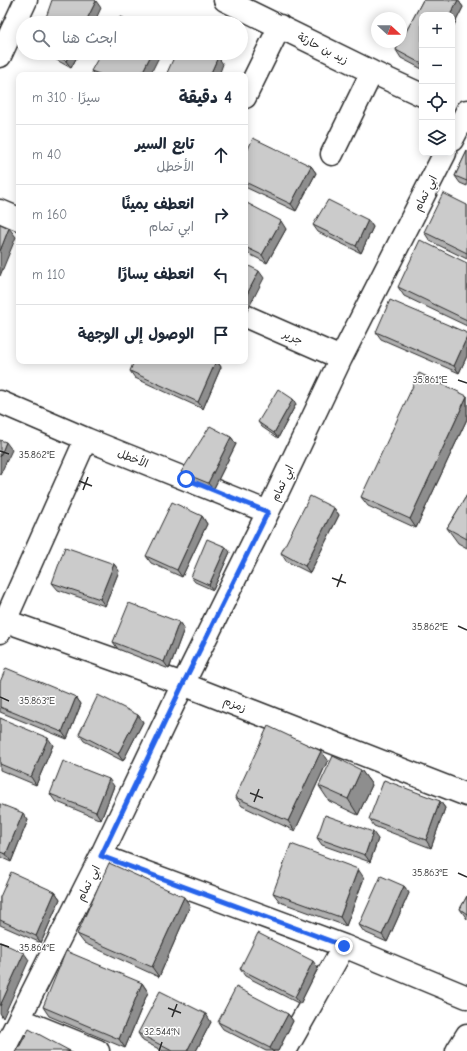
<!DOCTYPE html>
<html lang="ar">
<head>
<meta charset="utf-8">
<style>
  :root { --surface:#fff; --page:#f2f2f3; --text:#1f2937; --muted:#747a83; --line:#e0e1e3 }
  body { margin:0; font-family:"Comic Neue","Playpen Sans Arabic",sans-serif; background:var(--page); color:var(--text); direction:rtl }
  .controls { position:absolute; right:12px; top:12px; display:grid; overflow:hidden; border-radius:8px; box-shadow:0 2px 10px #0003 }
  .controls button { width:36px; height:36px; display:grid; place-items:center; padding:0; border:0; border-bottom:1px solid var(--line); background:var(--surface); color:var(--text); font:20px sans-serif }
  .compass { position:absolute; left:371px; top:12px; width:36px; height:36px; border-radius:50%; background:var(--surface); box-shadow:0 2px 10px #0003; rotate:111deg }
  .stop { position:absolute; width:12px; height:12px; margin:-9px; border:3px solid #2563eb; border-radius:50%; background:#fff }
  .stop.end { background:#2563eb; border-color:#fff; box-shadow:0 1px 4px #0008 }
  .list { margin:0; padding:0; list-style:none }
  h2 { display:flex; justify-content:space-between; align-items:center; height:52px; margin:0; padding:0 16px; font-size:17px }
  h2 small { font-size:13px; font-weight:400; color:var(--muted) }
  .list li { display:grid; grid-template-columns:26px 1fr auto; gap:12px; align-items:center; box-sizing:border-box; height:60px; padding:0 16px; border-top:1px solid var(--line) }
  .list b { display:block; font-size:15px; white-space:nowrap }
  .list p { margin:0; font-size:13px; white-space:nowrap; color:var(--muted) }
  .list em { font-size:13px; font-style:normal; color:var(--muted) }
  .icon { flex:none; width:22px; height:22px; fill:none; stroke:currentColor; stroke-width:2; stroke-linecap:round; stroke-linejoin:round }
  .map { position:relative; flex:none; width:467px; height:1051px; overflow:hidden; direction:ltr }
  .search { position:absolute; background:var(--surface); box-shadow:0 2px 10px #0003; left:16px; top:16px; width:232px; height:44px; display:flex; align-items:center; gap:10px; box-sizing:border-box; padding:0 14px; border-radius:22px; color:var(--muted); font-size:15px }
  .panel { position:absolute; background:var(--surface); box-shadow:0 2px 10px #0003; left:16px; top:72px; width:232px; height:292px; border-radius:8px; direction:rtl }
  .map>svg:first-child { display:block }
</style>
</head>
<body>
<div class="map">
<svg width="467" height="1051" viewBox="0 0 467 1051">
  <rect width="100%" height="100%" fill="#fff"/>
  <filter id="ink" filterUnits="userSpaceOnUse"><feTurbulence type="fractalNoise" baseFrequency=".025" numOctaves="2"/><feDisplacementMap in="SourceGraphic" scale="8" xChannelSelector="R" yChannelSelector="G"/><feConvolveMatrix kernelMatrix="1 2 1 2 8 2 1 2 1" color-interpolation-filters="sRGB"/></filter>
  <g filter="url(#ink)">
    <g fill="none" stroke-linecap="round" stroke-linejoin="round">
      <defs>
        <path id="minor" d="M225,0L372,72L422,95
          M0,56L26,0
          M245,97L280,26
          M452,140L467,111
          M332,154L372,72
          M0,211L19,219
          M245,316L341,358
          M0,402L86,439L268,512
          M0,619L183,684L467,795
          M0,632L86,439
          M101,856L344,946L467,997
          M19,1019L98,1051
          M3,1051L101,856L183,684L268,512L341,358L445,153
          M285,1051L344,946
          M457,1051L467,1035"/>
      </defs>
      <use href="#minor" stroke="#2b2b2b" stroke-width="25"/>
      <use href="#minor" stroke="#fff" stroke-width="22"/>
    </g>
    <path fill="#afafaf" stroke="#2b2b2b" d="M423,0H458L463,7L452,29V15H422V69L401,58L396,50L400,42H401V41Z
      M44,53H79L71,68Z
      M91,71L150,75H94Z
      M467,151V186L460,183L455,176Z
      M245,156L311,166L316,173L296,211L245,187Z
      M245,202L286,229L267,263L245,252Z
      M467,205V259L430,241L424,232Z
      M368,220L373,227L361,253L318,232L313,225Z
      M467,263V326L404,296L398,287Z
      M376,332L467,337V356L459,373L381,339Z
      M216,361H217L221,367L203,409L135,378L130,371Z
      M467,396V419L416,528L368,506L361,497Z
      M296,404L278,438L262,427L258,422Z
      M231,437L236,444L213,490L186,479L181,472Z
      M467,495V548L458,543L447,528Z
      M334,508L339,515L310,573L286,561L281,553Z
      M202,516L207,524L182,577L151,563L146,556Z
      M230,552L213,590L195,582L191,577Z
      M114,564L119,571L105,606L58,590L52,583Z
      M179,622L184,629L169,669L118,649L113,642Z
      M0,682L76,697L81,704L67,739L0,712Z
      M138,715L143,722L123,761L84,741L79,734Z
      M0,718L53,745L36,785L0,770Z
      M328,760L295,831L242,806L235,797Z
      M361,770L372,785L358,815L329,801L319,786Z
      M114,786L101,820L55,801L50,794Z
      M440,801L445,808L431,848L374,826L369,819Z
      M0,804L28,820L11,862L0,857Z
      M317,838L378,839L370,862L322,845Z
      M364,878L346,926L280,902L273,893Z
      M404,886L409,893L387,942L364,932L359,925Z
      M55,892L60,899L41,943L0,925V897Z
      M467,896V919L460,909Z
      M190,906L159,977L84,943L77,934Z
      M318,968L300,1004L245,976L240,969Z
      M142,983L148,992L125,1048L49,1016L43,1007Z
      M288,1014L293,1021L278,1051H266L223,1029L218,1022Z
      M211,1022L196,1051H163L143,1041L138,1033Z"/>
    <path fill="#8e8e8e" stroke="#2b2b2b" d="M458,0L463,7L452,29V15H450Z
      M96,1L101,8L94,23H85Z
      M70,53H79L71,68L66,61Z
      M152,53H161L150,75H141Z
      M218,57L223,64L219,75H210Z
      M311,166L316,173L296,211L291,204Z
      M368,220L373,227L361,253L356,246Z
      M281,221L286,229L267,263L262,255Z
      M9,228L16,237L0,276V251Z
      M259,271L264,278L245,315V298Z
      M467,337V356L459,373L454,366Z
      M216,361H217L221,367L203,409L198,402Z
      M467,396V419L416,528L410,519Z
      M293,399L296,404L278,438L274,433Z
      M231,437L236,444L213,490L208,483Z
      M6,442L12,450L0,475V457Z
      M334,508L339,515L310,573L305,566Z
      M202,516L207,524L182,577L177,570Z
      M226,547L230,552L213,590L209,585Z
      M114,564L119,571L105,606L100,599Z
      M179,622L184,629L169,669L164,662Z
      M76,697L81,704L67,739L62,732Z
      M138,715L143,722L123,761L118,754Z
      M48,738L53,745L36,785L31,777Z
      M321,751L328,760L295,831L288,821Z
      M361,770L372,785L358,815L348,799Z
      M109,779L114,786L101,820L96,812Z
      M440,801L445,808L431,848L426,840Z
      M23,813L28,820L11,862L6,854Z
      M373,832L378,839L370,862L365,855Z
      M358,869L364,878L346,926L340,917Z
      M404,886L409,893L387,942L382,935Z
      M55,892L60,899L41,943L36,936Z
      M184,897L190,906L159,977L152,967Z
      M24,953L29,960L3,1018L0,1013V1006Z
      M313,961L318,968L300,1004L295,997Z
      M142,983L148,992L125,1048L119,1039Z
      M206,1014L211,1022L196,1051H187Z
      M288,1014L293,1021L278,1051H272L270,1048Z"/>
    <path fill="#cbcbcb" stroke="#2b2b2b" d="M52,0H95L96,1L85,23H44Z
      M423,0H458L450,15H422V64L396,50L400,42H401V41Z
      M120,17L137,23H117Z
      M52,53H70L66,61Z
      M101,53H152L141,75H102L91,71Z
      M176,53H210L218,57L210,75H166Z
      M253,138L311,166L291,204L245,182V156Z
      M467,151V181L455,176Z
      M443,193L467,205V253L424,232Z
      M328,200L368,220L356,246L313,225Z
      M245,202L281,221L262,255L245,247Z
      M0,224L9,228L0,251Z
      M420,240L467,263V320L398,287Z
      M245,264L259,271L245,298Z
      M390,300L467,333V337L454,366L376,332Z
      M134,361H216L198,402L130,371Z
      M419,373L467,396L410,519L361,497Z
      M278,389L293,399L274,433L258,422Z
      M210,426L231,437L208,483L181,472Z
      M0,440L6,442L0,457Z
      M467,495V539L447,528Z
      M310,496L334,508L305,566L281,553Z
      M172,502L202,516L177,570L146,556Z
      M207,539L226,547L209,585L191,577Z
      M65,547L114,564L100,599L52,583Z
      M129,603L179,622L164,662L113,642Z
      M6,668L76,697L62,732L0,707V682Z
      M98,695L138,715L118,754L79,734Z
      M0,718L48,738L31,777L0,764Z
      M268,726L321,751L288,821L235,797Z
      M333,756L361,770L348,799L319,786Z
      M63,761L109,779L96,812L50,794Z
      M384,780L440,801L426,840L369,819Z
      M0,804L23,813L6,854L0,852Z
      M325,815L373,832L365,855L317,838Z
      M291,844L358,869L340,917L273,893Z
      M109,863L184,897L152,967L77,934Z
      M11,872L55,892L36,936L0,920V897Z
      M381,876L404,886L382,935L359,925Z
      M467,896V914L460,909Z
      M258,933L313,961L295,997L240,969Z
      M0,942L24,953L0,1006Z
      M66,951L142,983L119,1039L43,1007Z
      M236,987L288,1014L270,1048L218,1022Z
      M160,991L206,1014L187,1051H172L138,1033Z
      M29,1029L70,1051H17Z"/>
  </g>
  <g fill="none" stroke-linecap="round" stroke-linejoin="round" filter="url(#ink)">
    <path stroke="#2563eb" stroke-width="5" d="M186,479L268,512L183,684L101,856L344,946"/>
  </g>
  <path fill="none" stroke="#2b2b2b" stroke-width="1.5" d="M458,380L467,383M0,451L9,454M79,481L92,486M83,490L88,477M332,578L346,583M337,587L342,574M458,626L467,630M0,697L9,701M250,793L263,798M254,802L259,789M458,873L467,877M0,944L9,947M168,1008L181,1013M172,1017L177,1004M159,1051L162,1042"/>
  <g text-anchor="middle" stroke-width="3" stroke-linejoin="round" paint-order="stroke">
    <g font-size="11" fill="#2b2b2b" stroke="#fff">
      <text transform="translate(323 48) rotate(27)" y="4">زيد بن حارثة</text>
      <text transform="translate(425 193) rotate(-63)" y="4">ابي تمام</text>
      <text transform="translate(293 337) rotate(24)" y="4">جرير</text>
      <text transform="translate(133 458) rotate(22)" y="4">الأخطل</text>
      <text transform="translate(282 483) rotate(-65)" y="4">ابي تمام</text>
      <text transform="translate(235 704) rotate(21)" y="4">زمزم</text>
      <text transform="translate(88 883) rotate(-63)" y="4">ابي تمام</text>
    </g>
  </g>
  <g font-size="10" text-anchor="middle" fill="#2b2b2b" stroke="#fff" stroke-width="3" stroke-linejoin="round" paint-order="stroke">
    <text x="430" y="383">35.861°E</text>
    <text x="37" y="458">35.862°E</text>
    <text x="430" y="630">35.862°E</text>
    <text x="37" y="704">35.863°E</text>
    <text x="430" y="876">35.863°E</text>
    <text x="37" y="951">35.864°E</text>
    <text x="162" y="1035">32.544°N</text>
  </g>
</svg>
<div class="controls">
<button>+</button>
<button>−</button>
<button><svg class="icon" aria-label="locate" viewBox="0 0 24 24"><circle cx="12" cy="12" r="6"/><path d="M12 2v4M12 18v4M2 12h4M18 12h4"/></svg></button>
<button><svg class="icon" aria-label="layers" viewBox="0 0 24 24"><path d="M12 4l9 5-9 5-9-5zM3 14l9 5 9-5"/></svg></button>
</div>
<svg class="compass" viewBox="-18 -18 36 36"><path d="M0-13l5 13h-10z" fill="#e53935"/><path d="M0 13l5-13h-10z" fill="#747a83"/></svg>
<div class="stop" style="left:186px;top:479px"></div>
<div class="stop end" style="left:344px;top:946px"></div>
<div class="search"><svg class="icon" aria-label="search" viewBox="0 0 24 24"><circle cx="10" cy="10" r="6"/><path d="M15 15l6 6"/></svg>ابحث هنا</div>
<section class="panel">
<h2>4 دقيقة<small>سيرًا · 310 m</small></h2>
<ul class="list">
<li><svg class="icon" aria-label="ahead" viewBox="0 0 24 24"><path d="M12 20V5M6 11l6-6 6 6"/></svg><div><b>تابع السير</b><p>الأخطل</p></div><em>40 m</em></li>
<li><svg class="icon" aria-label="right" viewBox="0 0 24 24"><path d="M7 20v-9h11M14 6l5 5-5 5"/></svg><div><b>انعطف يمينًا</b><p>ابي تمام</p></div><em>160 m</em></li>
<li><svg class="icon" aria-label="left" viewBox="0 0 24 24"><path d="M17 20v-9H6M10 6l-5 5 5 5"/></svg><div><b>انعطف يسارًا</b></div><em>110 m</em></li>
<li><svg class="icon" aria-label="arrive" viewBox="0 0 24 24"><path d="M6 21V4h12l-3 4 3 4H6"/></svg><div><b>الوصول إلى الوجهة</b></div></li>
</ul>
</section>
</div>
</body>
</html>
